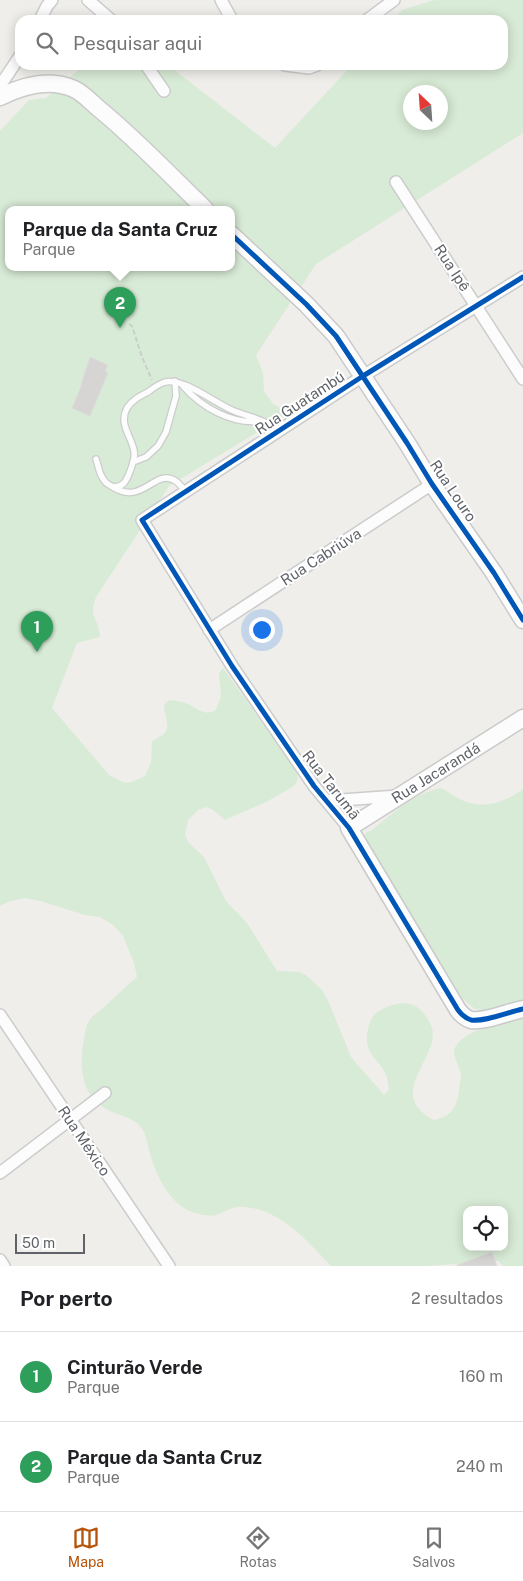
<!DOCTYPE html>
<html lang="pt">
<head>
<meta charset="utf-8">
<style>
  :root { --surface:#fff; --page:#f2f2f2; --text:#202124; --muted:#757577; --line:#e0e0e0; --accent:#b45309 }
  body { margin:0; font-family:"Public Sans",sans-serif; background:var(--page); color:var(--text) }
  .controls { position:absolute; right:15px; bottom:15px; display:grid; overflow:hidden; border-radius:10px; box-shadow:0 2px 12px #0003 }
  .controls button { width:45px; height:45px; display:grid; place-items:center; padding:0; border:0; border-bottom:1px solid var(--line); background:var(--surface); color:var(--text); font:25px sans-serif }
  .compass { position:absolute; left:403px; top:85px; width:45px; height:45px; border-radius:50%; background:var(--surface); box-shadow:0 2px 12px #0003; rotate:335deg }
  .scale { position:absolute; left:15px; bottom:12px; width:70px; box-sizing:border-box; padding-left:5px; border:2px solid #5f6368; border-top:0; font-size:14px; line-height:18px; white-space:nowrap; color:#5f6368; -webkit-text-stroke:4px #fff; paint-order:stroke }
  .you { position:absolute; left:261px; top:629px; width:18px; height:18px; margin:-12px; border:4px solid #fff; border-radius:50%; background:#1a73e8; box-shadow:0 0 0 8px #1a73e833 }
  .badge { display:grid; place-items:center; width:32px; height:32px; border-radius:50%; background:var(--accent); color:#fff; font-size:16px; font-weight:700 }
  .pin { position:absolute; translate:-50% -41px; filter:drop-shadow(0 1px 2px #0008) }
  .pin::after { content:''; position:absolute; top:26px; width:18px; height:15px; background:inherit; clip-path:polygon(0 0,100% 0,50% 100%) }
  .popup { position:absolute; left:5px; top:206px; width:230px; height:65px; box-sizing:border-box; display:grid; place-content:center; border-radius:10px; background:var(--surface); filter:drop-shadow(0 1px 4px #0005); font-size:16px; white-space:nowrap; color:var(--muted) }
  .popup b { font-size:19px; color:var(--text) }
  .popup::after { content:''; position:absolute; left:50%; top:100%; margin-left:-10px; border:10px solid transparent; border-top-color:var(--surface) }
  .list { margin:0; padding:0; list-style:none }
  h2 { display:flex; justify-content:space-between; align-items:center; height:65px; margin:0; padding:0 20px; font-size:21px }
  h2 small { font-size:16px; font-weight:400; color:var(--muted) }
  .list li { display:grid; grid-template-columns:32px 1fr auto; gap:15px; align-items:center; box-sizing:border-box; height:90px; padding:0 20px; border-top:1px solid var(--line) }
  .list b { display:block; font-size:19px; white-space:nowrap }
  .list p { margin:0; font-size:16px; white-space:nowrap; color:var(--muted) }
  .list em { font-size:16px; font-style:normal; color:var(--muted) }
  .icon { flex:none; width:28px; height:28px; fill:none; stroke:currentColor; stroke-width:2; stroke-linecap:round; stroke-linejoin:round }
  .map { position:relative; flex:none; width:523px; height:1266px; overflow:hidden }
  .search { position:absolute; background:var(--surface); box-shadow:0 2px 12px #0003; left:15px; right:15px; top:15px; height:55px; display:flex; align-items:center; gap:12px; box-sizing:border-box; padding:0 18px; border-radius:15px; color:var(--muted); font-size:19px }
  .sheet { height:245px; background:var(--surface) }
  nav { display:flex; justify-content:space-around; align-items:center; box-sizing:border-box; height:70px; border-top:1px solid var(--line); background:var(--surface); font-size:14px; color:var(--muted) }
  nav a { display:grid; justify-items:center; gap:2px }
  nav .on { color:var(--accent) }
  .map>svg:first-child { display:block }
</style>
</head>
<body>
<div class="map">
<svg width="523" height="1266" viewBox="0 0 523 1266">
  <rect width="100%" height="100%" fill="#efeeea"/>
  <path fill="#d8ebd6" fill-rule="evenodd" d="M434,0H523V133L316,264L256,355L263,373L264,391L273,404L284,410L290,411L271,424L169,486L96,597C88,618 99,618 100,637L77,643L52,708L109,775L125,783L132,782L145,776L151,763L152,741C176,730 165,724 164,705L169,700C175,701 180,701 186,703C198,708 203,717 216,710L221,696L219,673L223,668L297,771L298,779L294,786L268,801L225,820L213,810L206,807L198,810L188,820L185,835L188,842L204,857L226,901L247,923L277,971L299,972L306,975L322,990L329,1003L351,1057L384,1095L389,1090C388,1085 388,1079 386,1075C380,1059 365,1056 367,1035C368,1028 370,1019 375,1014C384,1006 404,999 415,1006C421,1009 427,1017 430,1023C447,1053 381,1093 434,1120C451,1117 457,1107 459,1091C459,1086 461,1080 461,1075C460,1065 450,1055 456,1046C466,1029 506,1021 523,1016V1266H503L498,1261L428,1266H331C308,1242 281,1210 245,1207C231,1206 228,1211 216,1215C208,1217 191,1213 184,1208C166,1196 156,1174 150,1154C148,1147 147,1139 144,1132C137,1116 115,1116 103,1107C80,1091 79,1064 84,1039C85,1033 86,1025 89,1021C92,1016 98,1012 103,1008C114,998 125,987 137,977L134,963L123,936L113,925L100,917L85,915L40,901L25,898L10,901L0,906V131L29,100L46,98L84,65H168L275,148L352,65H503V20H393L402,10ZM410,92H440V122H410ZM9,209H231V267H9ZM467,1210H504V1247H467Z
    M441,788C449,792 456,798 464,801C485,810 507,801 523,789V1003L483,1010L475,1009L463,999L366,842L365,833L372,830C392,814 414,793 441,788Z"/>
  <path fill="#d6d5d3" stroke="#deddd9" d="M90,357L108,365L105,371L108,373L90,416L72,408L82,384H81Z
    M492,1252L497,1266H457V1265Z"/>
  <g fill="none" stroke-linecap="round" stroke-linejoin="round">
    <defs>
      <path id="lane" d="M183,386C201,407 232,425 261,421
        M96,459C98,465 99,472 102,477C106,485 116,491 124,483C127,480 132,467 133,462C140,443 116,428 127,408C132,400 140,396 148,392C153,388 159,384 165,382C183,377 216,404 234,411C249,417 266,419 278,432
        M133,462L146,457L158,446L166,432L176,396L175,381
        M111,486C142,507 154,469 174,480C178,482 182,487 185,491"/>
      <path id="street" d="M88,0L111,20
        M221,0L232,20
        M40,20L47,6L52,0
        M367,20L394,0
        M146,65L164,91
        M285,65L309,68L317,65
        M0,86L20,56
        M396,182L523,379
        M209,630L432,484
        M327,801L398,796
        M349,828L314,786L232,666L142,520L363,376L523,277
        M0,1015L169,1266
        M0,1173L105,1093
        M0,1260L4,1266"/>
      <path id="secondary" d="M0,97C22,86 50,78 74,89C83,93 91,102 98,108C136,139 170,175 205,209
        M231,234L306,304L336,336L407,443L432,484L494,573L523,620
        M523,718L349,828L458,1010C461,1014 465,1018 471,1020C485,1022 508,1012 523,1009"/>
    </defs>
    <use href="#lane" stroke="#cbcccc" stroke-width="8"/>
    <use href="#street" stroke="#cbcccc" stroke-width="14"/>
    <use href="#secondary" stroke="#cacacb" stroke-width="19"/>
    <path stroke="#cacfcc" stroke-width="2" stroke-dasharray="5 2.5" stroke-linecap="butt" d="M129,324L132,326L133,329L142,357L152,380"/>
    <use href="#lane" stroke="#fdfcfc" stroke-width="5.5"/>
    <use href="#street" stroke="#fdfcfc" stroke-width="11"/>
    <use href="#secondary" stroke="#fdfcfc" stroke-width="16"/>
    <defs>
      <path id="cycleway" d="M231,234L306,304L336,336L407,443L432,484L494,573L523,620
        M523,277L363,376L142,520L232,666L314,786L349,828L458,1010C461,1014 465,1018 471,1020C485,1022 508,1012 523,1009"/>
    </defs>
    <use href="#cycleway" stroke="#fff" stroke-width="8"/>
    <use href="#cycleway" stroke="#0057b8" stroke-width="5"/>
  </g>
  <g text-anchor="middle" stroke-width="4" stroke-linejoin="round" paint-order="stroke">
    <g font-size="15" fill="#5f6368" stroke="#fff">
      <text transform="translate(452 268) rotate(57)" y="5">Rua Ipê</text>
      <text transform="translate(300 403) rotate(-33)" y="5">Rua Guatambú</text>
      <text transform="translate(453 491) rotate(56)" y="5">Rua Louro</text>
      <text transform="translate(321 557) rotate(-33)" y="5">Rua Cabriúva</text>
      <text transform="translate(436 773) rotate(-32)" y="5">Rua Jacarandá</text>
      <text transform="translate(331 785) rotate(52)" y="5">Rua Tarumã</text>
      <text transform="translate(84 1141) rotate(56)" y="5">Rua México</text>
    </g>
  </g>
</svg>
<div class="controls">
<button><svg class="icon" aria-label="locate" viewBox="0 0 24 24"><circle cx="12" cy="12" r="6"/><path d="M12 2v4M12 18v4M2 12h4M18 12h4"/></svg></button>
</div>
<svg class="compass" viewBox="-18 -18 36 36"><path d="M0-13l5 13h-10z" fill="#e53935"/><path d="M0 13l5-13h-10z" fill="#757577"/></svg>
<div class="scale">50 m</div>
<div class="you"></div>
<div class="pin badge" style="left:37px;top:652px;background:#2e9e5b">1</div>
<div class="pin badge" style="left:120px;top:328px;background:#2e9e5b">2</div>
<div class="popup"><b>Parque da Santa Cruz</b>Parque</div>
<div class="search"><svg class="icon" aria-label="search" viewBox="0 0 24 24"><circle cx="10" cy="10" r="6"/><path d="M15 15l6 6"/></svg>Pesquisar aqui</div>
</div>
<section class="sheet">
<h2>Por perto<small>2 resultados</small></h2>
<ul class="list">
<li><span class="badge" style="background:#2e9e5b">1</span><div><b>Cinturão Verde</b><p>Parque</p></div><em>160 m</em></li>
<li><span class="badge" style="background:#2e9e5b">2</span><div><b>Parque da Santa Cruz</b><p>Parque</p></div><em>240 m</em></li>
</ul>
</section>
<nav>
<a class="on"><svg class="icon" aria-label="map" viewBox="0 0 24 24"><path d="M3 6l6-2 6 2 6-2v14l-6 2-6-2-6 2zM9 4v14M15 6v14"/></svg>Mapa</a>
<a><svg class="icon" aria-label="directions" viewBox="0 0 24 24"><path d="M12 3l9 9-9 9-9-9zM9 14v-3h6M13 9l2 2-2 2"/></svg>Rotas</a>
<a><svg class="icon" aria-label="saved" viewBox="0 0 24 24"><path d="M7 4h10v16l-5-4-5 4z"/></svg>Salvos</a>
</nav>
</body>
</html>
